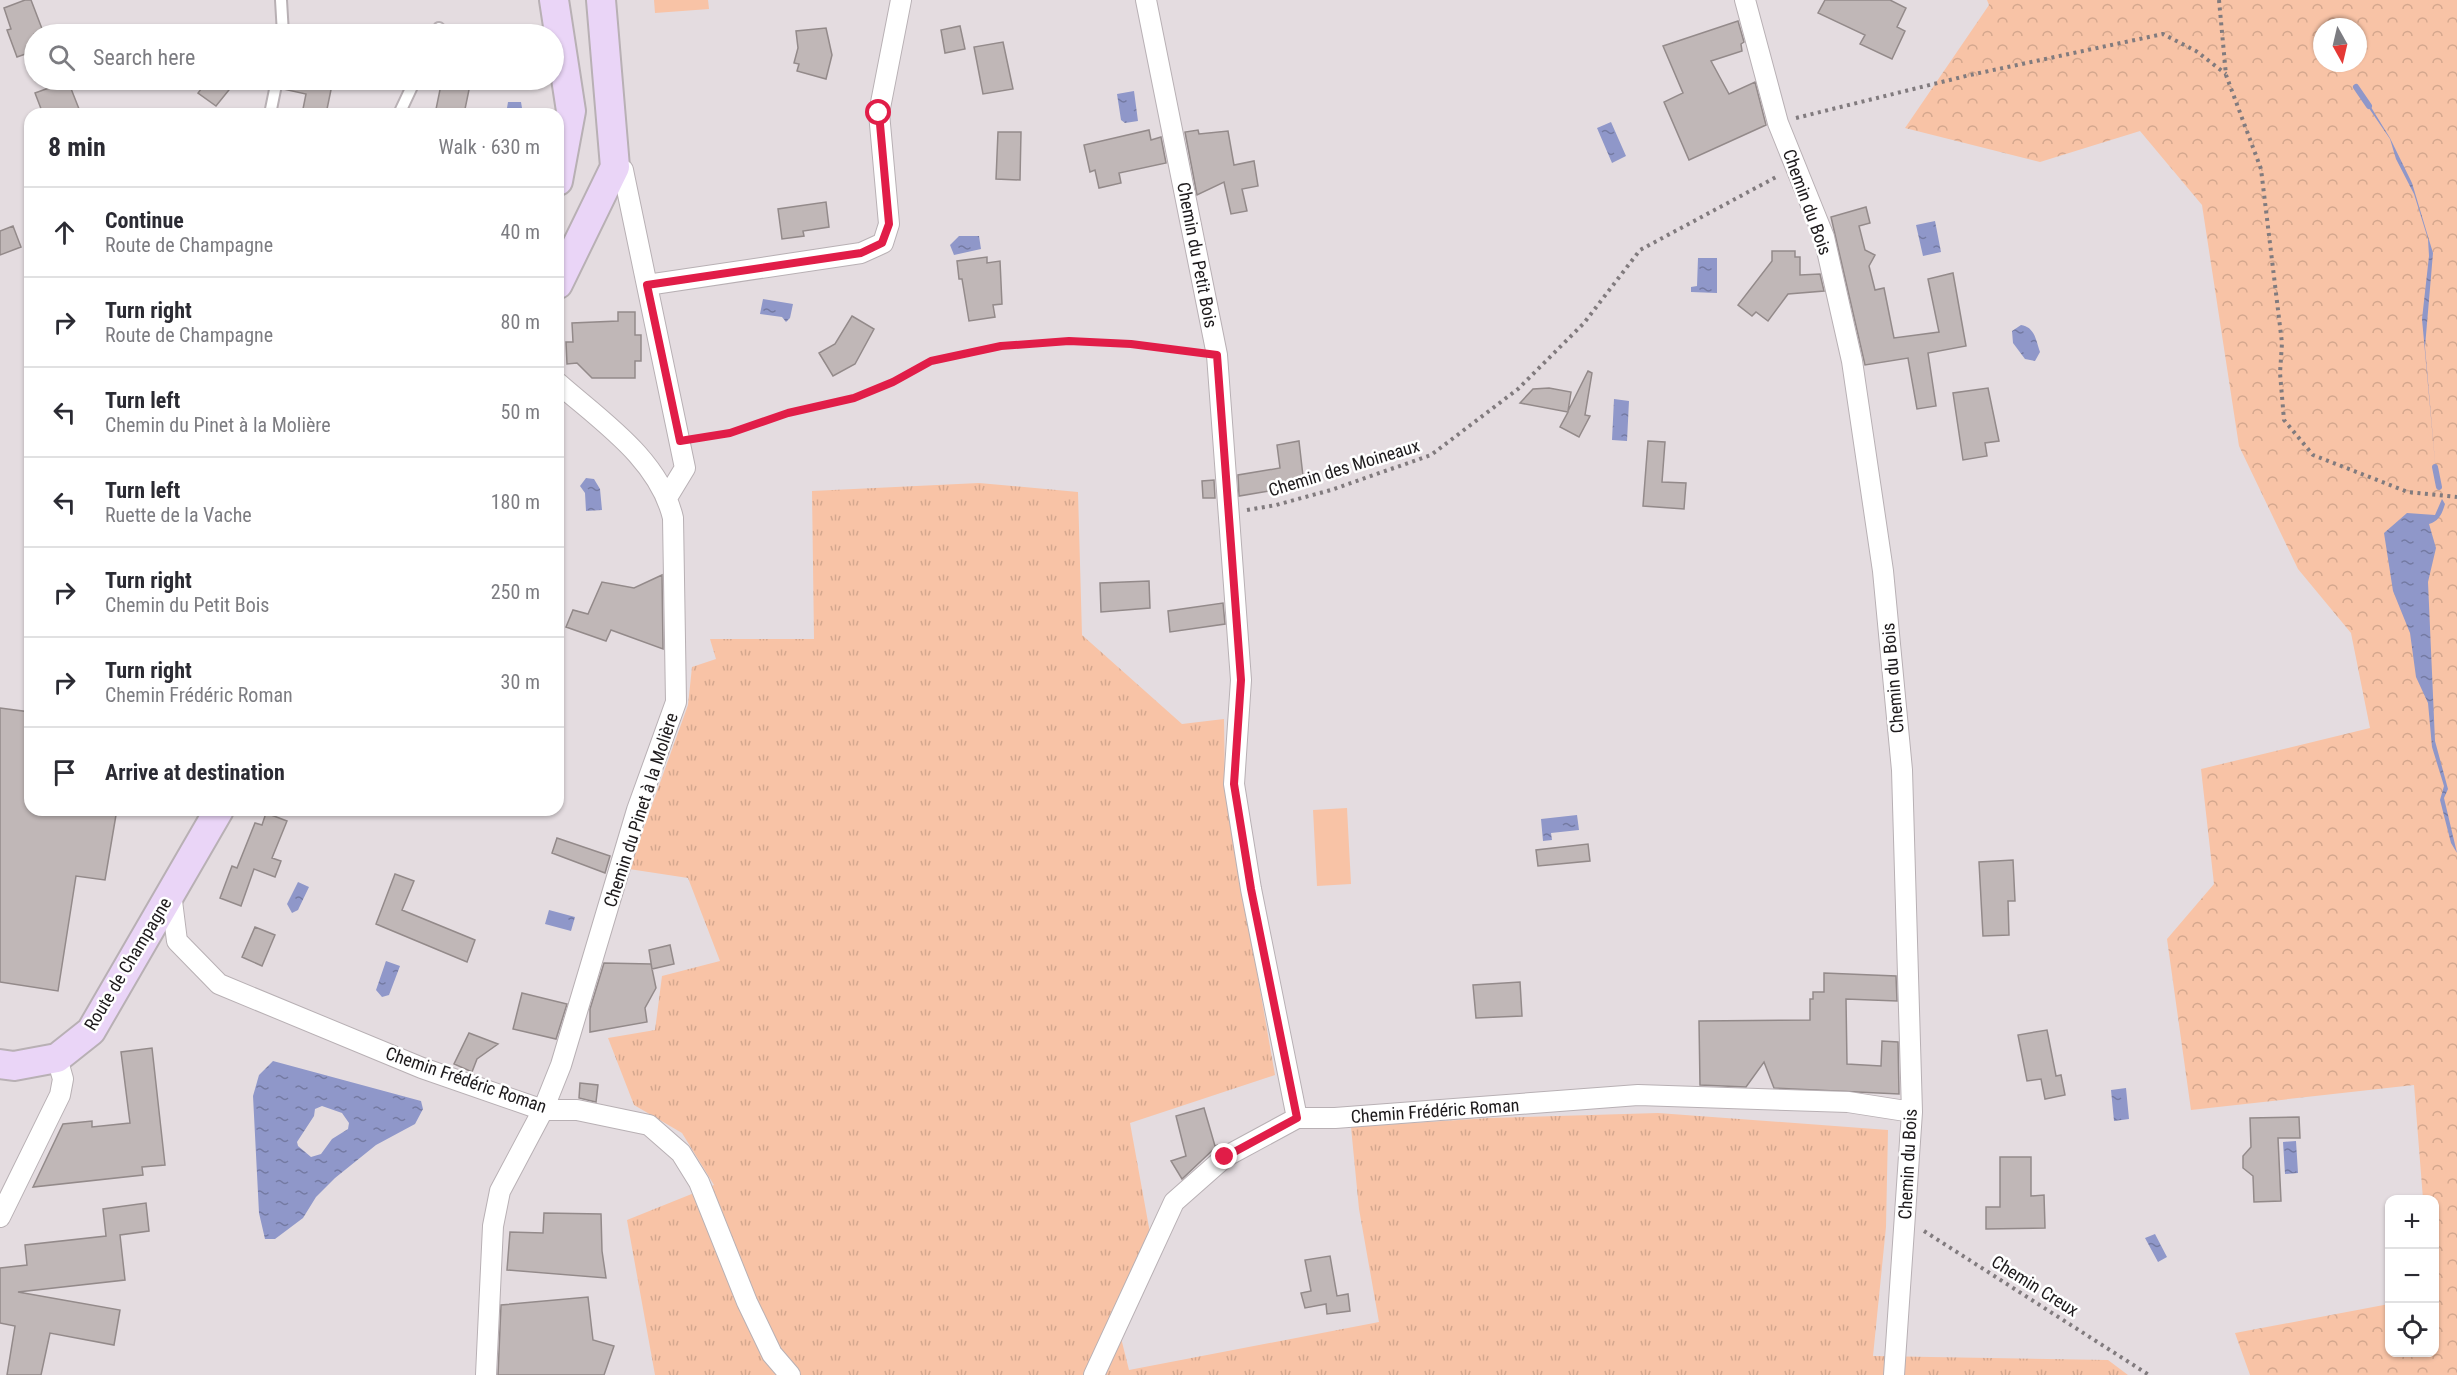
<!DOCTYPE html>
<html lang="en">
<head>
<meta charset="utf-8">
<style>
  :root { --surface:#fff; --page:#f7f7f7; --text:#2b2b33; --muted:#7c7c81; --line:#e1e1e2 }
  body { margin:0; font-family:"Roboto Condensed",sans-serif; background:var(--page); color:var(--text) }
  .controls { position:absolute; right:18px; bottom:18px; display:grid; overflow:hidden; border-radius:12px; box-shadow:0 2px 4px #0004 }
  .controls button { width:54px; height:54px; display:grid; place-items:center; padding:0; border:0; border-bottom:2px solid var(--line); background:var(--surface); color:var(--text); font:30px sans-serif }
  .compass { position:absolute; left:2313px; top:18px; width:54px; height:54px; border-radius:50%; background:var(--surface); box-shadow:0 2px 4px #0004; rotate:172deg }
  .stop { position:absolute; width:18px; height:18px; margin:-14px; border:4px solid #e11d48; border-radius:50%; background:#fff }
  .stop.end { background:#e11d48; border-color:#fff; box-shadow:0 2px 6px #0008 }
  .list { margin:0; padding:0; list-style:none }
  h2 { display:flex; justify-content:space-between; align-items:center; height:78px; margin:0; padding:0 24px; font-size:26px }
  h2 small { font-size:20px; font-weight:400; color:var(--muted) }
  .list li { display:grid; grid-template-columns:39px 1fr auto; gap:18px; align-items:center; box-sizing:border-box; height:90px; padding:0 24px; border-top:2px solid var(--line) }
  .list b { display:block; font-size:22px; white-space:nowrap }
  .list p { margin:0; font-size:20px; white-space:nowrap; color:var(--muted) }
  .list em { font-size:20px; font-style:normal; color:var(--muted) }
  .icon { flex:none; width:33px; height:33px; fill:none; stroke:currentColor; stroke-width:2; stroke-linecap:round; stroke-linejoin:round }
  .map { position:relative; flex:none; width:2457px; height:1375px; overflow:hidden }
  .search { position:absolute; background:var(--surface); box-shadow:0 2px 4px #0004; left:24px; top:24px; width:540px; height:66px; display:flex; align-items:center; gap:15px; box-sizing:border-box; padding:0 21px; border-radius:33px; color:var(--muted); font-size:22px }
  .panel { position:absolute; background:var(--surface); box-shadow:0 2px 4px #0004; left:24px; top:108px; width:540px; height:708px; border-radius:18px }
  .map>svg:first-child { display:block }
</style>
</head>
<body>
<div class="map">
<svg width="2457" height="1375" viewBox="0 0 2457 1375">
  <defs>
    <pattern id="grass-tufts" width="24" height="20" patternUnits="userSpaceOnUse" patternTransform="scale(1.5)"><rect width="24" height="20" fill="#f8c3a6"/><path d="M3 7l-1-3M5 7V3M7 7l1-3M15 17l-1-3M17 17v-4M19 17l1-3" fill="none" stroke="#d4a78e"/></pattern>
    <pattern id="forest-crowns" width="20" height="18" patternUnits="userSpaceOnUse" patternTransform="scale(1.5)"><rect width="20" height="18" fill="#f8c3a6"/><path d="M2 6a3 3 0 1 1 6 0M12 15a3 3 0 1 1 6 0" fill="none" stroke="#d4a78e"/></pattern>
    <pattern id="water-ripples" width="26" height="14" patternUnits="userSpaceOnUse" patternTransform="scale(1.5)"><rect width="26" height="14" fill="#8f97c9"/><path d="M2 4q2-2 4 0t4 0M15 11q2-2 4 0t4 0" fill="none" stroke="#747aa2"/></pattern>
  </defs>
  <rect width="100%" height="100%" fill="#e4dce0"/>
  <path fill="url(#grass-tufts)" d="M979,483L1078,492L1082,635L1182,724L1224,719L1225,790L1275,1075L1130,1123L1150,1233L1116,1318L1129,1370L1379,1322L1359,1209L1351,1127L1489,1118L1658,1113L1888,1130L1886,1227L1873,1356L2108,1360L2128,1375H655L627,1220L714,1185L682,1133L634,1105L608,1038L655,1030L662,976L720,961L688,878L629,869L688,705L692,667L716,659L710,639H814L812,491Z"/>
  <path fill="url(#forest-crowns)" fill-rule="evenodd" d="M1987,0H2457V1375H2250L2235,1333L2389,1304L2390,1352H2434V1200L2423,1199L2414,1085L2191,1110L2167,939L2214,884L2201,769L2370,728L2351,633L2298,569L2239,446L2202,205L2140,131L2040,162L1905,128L1989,5ZM2322,27H2358V63H2322Z"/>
  <path fill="#f8c3a6" d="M654,0H708L709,9L655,13Z
    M1347,808L1351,884L1317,886L1313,810Z"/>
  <path fill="url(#water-ripples)" fill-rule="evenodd" d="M1134,91L1138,121L1125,123L1121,120L1117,94Z
    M2366,99L2390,138L2412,183L2433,253L2425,347L2436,473L2422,319L2429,256L2428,239L2414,194L2396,159L2390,139L2364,101Z
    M508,102H521L523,114H506Z
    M1611,122L1626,156L1612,163L1597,128Z
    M1935,221L1941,252L1923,256L1916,225Z
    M959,236H979L981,249L954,255L950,245Z
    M1698,258H1717V293L1691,292V287L1697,286Z
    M763,299L793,304L790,318L786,322L782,317L760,314Z
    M2021,325C2035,327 2036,341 2040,352L2035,361L2025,359L2013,343L2012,331Z
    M1614,399L1629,401L1627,441L1612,440Z
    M586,478L594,479L600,489L602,510L586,511L585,493L580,486Z
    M2442,499L2445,504C2442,514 2439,521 2429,524L2436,548L2428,582L2435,741L2448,789L2444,798L2457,853L2451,843L2440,800L2444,786L2432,747L2428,703L2416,677L2410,633L2393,591L2384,533L2407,513L2435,515Z
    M1577,815L1579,830L1551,833L1552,840L1543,841L1541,819Z
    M298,882L309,887L298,910L292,913L287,904Z
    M549,910L575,917L571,931L545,924Z
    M386,961L400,966L389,995L382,997L376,990Z
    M273,1061L421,1101L423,1109L415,1124L376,1145L335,1178L316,1197L303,1218L275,1239H265L259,1213L253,1096L259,1075ZM322,1106L342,1113L349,1123L348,1129L332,1139L321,1154L311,1157L298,1146L297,1142L314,1116L315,1109Z
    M2126,1088L2129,1119L2114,1121L2111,1090Z
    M2296,1141L2298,1173L2285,1174L2283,1142Z
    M2155,1234L2167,1257L2158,1262L2145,1238Z"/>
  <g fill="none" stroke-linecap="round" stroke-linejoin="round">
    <path stroke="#8f97c9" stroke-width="6" d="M2356,87L2369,106
      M2435,467L2439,487"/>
  </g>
  <path fill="#c0b7b7" stroke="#938a8a" stroke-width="1.5" d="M25,0H31L44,34H34V51L17,57L7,30L11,29L4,8Z
    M1825,0H1890L1906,8L1897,27L1905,31L1892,59L1860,44L1865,35L1818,13Z
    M1738,21L1744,42L1741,44L1742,51L1711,61L1729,94L1755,82L1766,125L1689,160L1664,102L1683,93L1663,46Z
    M960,26L965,49L945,53L941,30Z
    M826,28L832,55L826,79L797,71L799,64L794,63L798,48L796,31Z
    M1003,42L1013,89L983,94L974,47Z
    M208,80H237L216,106L198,93Z
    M284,80H333L326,114L303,109L306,94L283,89Z
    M442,80H471L464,114H435Z
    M68,81L81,114H43L35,93Z
    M1149,130L1151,140L1161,137L1166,163L1119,173L1121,183L1099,188L1095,170L1090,172L1084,145Z
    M1198,130L1199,134L1228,131L1234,165L1254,161L1258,186L1242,189L1247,211L1231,214L1224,182L1197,195L1185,132Z
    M998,132H1021L1020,180L996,179Z
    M826,202L829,227L803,231L804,236L782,239L778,209Z
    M1866,207L1870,223L1859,226L1865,250L1875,255L1869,266L1875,290L1884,288L1894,338L1939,332L1928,279L1953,273L1966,346L1928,353L1936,406L1917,409L1908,358L1865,365L1831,217Z
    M13,226L21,247L0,255V231Z
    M1772,251H1795V257H1800V275L1820,274L1824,291L1788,294L1768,321L1756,312L1752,316L1738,305L1772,261Z
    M987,257V263L1000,261L1002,304L993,305L995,317L969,321L962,279H959L957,261Z
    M618,312H635V335H641V361H635V378H592L577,363L567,364L566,342H573L572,323L618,321Z
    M852,316L874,329L855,364L833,376L819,353L835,344Z
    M1588,371L1592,373L1585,415L1590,416L1579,437L1560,427L1568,412L1520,403L1533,389L1549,388L1571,392L1568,411Z
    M1988,388L1999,441L1985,443L1987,456L1963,460L1953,393Z
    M1299,441L1304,485L1239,496L1238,475L1280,468L1277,445Z
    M1648,441L1665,442L1662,482L1686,483L1684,509L1643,506Z
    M1214,480L1215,498H1203L1202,481Z
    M662,575L663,649L611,630L606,641L566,627L573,610L588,614L602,582L634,588Z
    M1149,581L1150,608L1101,612L1100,583Z
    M1223,603L1225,624L1170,632L1168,611Z
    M0,708L30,712V810H86L116,815L105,880L76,876L58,991L0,982Z
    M266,813L287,821L272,858L281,861L275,877L254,869L241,906L220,898L232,866L237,868L255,823L262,825Z
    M557,838L610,856L605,873L552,853Z
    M1588,844L1590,861L1538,866L1536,850Z
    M2013,860L2015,901H2008L2009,935L1983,936L1979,862Z
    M395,874L414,881L402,910L475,940L467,962L376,924Z
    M255,927L275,935L262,966L242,957Z
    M670,945L674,964L652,969L649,950Z
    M604,963L651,964L656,988L645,1008L647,1022L590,1032V1009Z
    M1824,973L1896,976L1897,1001L1846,999L1847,1064L1881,1066L1882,1041L1898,1042L1899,1094L1774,1088L1764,1062L1746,1087L1700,1085L1699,1021L1810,1020V999H1813V992H1824Z
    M1520,982L1522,1016L1476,1018L1473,985Z
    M522,993L567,1004L556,1039L513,1029Z
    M2047,1030L2056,1076L2061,1075L2065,1095L2045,1099L2041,1079L2027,1081L2018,1035Z
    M469,1033L498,1044L477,1059L472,1072L454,1064Z
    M152,1048L165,1165L142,1167L143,1175L33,1187L63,1124L92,1121V1127L130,1123L121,1052Z
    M580,1083L598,1085L596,1102L579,1098Z
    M1204,1108L1215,1146L1218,1145L1182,1179L1171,1161L1186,1156L1176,1116Z
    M2299,1117L2300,1138H2278L2281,1201L2254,1202L2253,1176L2243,1168V1156L2251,1147L2250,1118Z
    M2000,1157H2031V1196L2044,1195L2045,1228L1986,1229V1207H2000Z
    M146,1203L149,1231L120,1235L125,1280L18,1292L120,1310L114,1345L50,1333L41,1375H7L15,1326L0,1323V1268L27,1265L25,1245L106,1236L103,1209Z
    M544,1213L601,1214L602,1251L606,1278L507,1270L510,1232L543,1233Z
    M1330,1256L1337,1296L1348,1294L1350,1311L1327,1314L1326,1304L1305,1308L1301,1293L1311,1291L1305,1260Z
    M588,1297L593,1340L614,1346L604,1375H498L501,1305Z"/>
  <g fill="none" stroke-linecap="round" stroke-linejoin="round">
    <defs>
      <path id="lane" d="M281,0L283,34
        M436,34L439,28
        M270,114L277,80
        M399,114L415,80"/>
      <path id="street" d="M1146,0L1217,355L1241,680L1234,784L1251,889L1297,1118
        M1745,0L1778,123L1824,237L1852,361L1883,571L1902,770L1912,1112L1894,1375
        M615,167L623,170L624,175L685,468L668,496
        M647,285L861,253L883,243L889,224L879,113L901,0
        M171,893L177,941L219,984L422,1068L543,1110H577L649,1125L681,1153L699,1182L747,1302L772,1354L790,1375
        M0,1217L60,1095L63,1079L57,1058
        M486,1375L493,1226L500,1191L543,1110L561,1065L637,810L676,702L673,518C659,459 601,421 558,383
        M1094,1375L1174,1202L1225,1157L1297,1118H1335L1638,1095L1848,1102L1912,1112"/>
      <path id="secondary" d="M554,0L571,111L558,181
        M558,284L615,167L601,0
        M0,1064L14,1066L57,1058L91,1031L219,810"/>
    </defs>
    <use href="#lane" stroke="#b8b0b4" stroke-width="14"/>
    <use href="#street" stroke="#b8b0b4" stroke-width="22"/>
    <use href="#secondary" stroke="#b8b0b4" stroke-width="32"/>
    <path stroke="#817b7e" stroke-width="4" stroke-dasharray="3 4.5" stroke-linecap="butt" d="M2219,0L2226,75L2261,169L2282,343L2280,373L2284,420L2313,455L2408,492L2457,497
      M1796,118L1970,75L2163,34L2196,51L2226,74
      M697,438L730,433L788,413L853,398L893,383L931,361L1001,346L1069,341L1130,344L1198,352
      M1247,510L1276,505L1331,490L1431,455L1518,389L1584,323L1640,250L1778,176
      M1924,1231L2149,1375"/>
    <use href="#lane" stroke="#fff" stroke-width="10"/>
    <use href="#street" stroke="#fff" stroke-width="20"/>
    <use href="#secondary" stroke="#ead5f7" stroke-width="28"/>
  </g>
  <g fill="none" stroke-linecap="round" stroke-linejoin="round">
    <path stroke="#e11d48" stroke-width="8" d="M879,113L889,224L882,243L861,253L647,285L680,441L730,433L788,413L854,398L893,382L931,361L1001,346L1069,341L1131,344L1217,355L1241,680L1234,784L1251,889L1297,1118L1225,1157"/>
  </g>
  <g text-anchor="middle" stroke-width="5" stroke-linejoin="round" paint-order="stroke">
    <g font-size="18" fill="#1d1a1c" stroke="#fff">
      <text transform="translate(1807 202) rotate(70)" y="6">Chemin du Bois</text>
      <text transform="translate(1197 255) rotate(79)" y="6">Chemin du Petit Bois</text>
      <text transform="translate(1344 468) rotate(-17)" y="6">Chemin des Moineaux</text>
      <text transform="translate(1893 678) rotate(-95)" y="6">Chemin du Bois</text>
      <text transform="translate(641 810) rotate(-72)" y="6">Chemin du Pinet à la Molière</text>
      <text transform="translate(128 964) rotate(-59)" y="6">Route de Champagne</text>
      <text transform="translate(466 1080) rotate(19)" y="6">Chemin Frédéric Roman</text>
      <text transform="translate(1435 1111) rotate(-4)" y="6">Chemin Frédéric Roman</text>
      <text transform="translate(1908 1164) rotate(-87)" y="6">Chemin du Bois</text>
      <text transform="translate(2035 1286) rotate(32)" y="6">Chemin Creux</text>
    </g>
  </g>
</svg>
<div class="controls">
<button>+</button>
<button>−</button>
<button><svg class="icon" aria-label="locate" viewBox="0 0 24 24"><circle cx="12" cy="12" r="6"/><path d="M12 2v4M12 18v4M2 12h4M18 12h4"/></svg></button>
</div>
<svg class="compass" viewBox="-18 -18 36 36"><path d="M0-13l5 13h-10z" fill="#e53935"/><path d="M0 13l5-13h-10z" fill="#7c7c81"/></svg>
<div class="stop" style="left:879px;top:113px"></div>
<div class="stop end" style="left:1225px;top:1157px"></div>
<div class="search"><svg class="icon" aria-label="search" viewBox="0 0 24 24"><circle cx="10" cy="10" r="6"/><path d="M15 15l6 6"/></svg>Search here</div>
<section class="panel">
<h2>8 min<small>Walk · 630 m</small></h2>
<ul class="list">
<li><svg class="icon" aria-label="ahead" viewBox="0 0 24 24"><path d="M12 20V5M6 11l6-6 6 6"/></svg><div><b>Continue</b><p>Route de Champagne</p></div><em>40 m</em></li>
<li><svg class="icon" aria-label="right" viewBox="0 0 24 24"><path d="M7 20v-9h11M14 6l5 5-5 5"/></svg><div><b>Turn right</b><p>Route de Champagne</p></div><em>80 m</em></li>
<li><svg class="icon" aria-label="left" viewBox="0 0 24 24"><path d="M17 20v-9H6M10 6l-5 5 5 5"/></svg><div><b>Turn left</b><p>Chemin du Pinet à la Molière</p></div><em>50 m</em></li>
<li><svg class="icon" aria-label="left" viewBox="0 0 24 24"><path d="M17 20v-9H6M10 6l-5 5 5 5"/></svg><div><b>Turn left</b><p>Ruette de la Vache</p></div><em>180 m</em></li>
<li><svg class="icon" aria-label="right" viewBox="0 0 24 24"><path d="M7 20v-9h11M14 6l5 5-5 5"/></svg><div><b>Turn right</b><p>Chemin du Petit Bois</p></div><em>250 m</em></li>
<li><svg class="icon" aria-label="right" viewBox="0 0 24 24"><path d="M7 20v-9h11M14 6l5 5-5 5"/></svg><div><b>Turn right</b><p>Chemin Frédéric Roman</p></div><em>30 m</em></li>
<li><svg class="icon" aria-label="arrive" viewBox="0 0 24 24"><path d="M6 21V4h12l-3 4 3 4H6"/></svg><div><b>Arrive at destination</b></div></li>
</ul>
</section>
</div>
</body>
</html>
